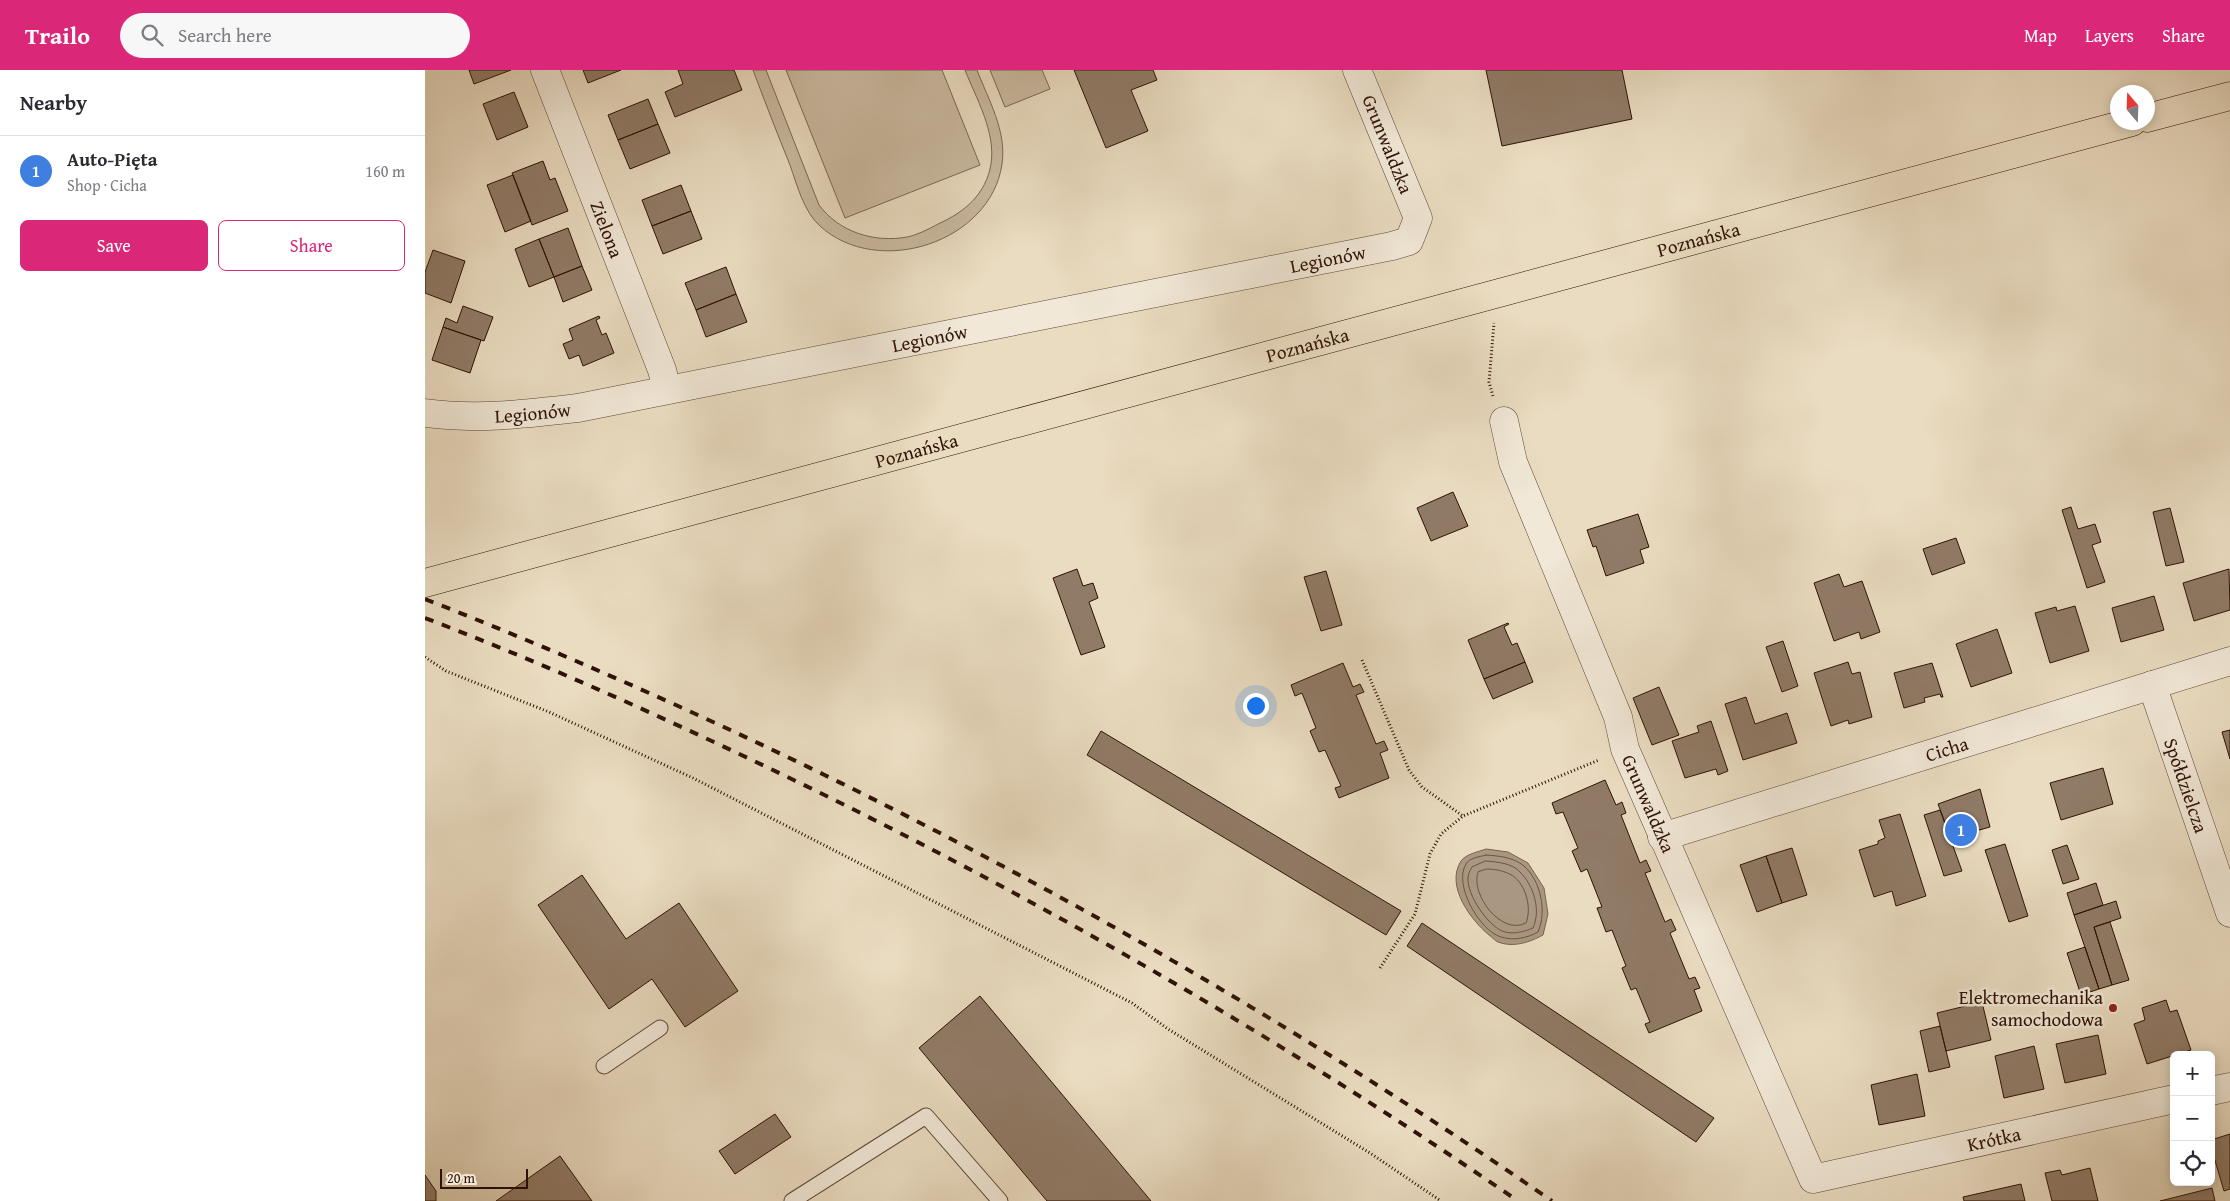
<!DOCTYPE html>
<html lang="en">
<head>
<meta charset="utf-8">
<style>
  :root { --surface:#fff; --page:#f7f7f7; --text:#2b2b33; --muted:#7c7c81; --line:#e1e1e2; --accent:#db2777 }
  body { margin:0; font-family:"Gentium Book Plus",serif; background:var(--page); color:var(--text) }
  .controls { position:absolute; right:15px; bottom:15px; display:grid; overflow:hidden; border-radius:8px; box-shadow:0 2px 12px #0003 }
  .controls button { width:45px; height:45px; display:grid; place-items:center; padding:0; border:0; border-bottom:1px solid var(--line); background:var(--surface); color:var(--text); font:25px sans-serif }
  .compass { position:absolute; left:1685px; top:15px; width:45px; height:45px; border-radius:50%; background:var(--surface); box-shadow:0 2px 12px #0003; rotate:341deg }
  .scale { position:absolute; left:15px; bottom:12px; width:88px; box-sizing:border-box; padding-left:5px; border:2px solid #2f1205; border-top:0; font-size:14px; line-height:18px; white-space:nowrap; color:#2f1205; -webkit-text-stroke:4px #f1e8d7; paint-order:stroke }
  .you { position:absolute; left:830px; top:635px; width:18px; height:18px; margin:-12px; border:4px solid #fff; border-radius:50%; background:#1a73e8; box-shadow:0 0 0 8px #1a73e833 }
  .badge { display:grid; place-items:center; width:32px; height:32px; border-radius:50%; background:var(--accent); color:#fff; font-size:16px; font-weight:700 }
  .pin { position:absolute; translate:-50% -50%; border:2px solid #fff; box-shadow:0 1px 5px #0006 }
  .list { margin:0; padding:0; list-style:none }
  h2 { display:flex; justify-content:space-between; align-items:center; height:65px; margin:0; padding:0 20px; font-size:21px }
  h2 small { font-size:16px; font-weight:400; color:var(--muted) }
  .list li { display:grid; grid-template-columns:32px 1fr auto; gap:15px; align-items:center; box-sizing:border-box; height:70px; padding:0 20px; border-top:1px solid var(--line) }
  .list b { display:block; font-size:19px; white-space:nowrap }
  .list p { margin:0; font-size:16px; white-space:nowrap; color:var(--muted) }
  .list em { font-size:16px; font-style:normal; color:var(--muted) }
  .actions { display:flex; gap:10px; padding:15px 20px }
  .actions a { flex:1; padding:11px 0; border:1px solid var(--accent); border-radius:8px; text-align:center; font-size:18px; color:var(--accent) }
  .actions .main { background:var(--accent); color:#fff }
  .icon { flex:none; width:28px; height:28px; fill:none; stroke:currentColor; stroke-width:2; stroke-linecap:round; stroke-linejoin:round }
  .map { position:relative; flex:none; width:1805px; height:1131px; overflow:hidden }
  header { display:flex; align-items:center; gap:30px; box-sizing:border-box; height:70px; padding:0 25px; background:var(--accent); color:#fff }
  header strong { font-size:24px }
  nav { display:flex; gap:28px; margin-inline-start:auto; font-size:18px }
  .search { width:350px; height:45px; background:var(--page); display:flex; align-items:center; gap:12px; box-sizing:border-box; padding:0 18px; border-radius:28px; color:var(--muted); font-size:19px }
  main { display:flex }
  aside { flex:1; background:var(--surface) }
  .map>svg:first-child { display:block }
</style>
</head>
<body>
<header>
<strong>Trailo</strong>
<div class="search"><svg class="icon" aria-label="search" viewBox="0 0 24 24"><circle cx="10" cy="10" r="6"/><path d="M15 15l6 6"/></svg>Search here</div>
<nav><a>Map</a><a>Layers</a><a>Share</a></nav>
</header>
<main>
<aside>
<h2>Nearby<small></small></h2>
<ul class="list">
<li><span class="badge" style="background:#3f7fe0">1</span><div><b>Auto-Pięta</b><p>Shop · Cicha</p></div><em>160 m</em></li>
</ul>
<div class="actions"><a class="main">Save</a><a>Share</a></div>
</aside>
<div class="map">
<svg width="1805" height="1131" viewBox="0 0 1805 1131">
  <rect width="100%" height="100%" fill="#eadcc1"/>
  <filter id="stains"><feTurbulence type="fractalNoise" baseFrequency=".004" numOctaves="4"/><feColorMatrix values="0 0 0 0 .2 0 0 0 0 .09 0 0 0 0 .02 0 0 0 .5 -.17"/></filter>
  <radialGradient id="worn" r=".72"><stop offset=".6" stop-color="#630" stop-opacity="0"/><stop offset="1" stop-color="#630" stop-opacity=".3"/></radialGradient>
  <path fill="#cabaa1" stroke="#7c6653" d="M328,0H341L394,135C414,162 449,173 482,167C492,165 504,159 513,154C540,142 561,124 566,94C571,62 551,28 540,0H552C563,29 582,61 577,94C566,172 453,209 395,156C379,142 372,115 365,95C352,63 340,32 328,0Z
    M361,0H517L555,95L420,148Z
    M565,0H617L625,19L580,37Z"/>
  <path fill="#aa9781" stroke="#79624f" d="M1061,779L1083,782L1103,793L1119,818L1123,844L1118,865C1105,872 1089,878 1073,872C1070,871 1067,867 1064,865C1046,850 1020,816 1036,791C1041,784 1053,782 1061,779Z"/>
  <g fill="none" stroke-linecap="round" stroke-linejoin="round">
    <path stroke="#6c5443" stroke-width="1" d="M1061,785C1074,786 1088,787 1099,796C1116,811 1122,842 1113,862C1102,868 1089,871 1076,867C1055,861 1028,815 1041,794C1044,788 1054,787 1061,785Z
      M1061,791C1072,792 1087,793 1095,802C1109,816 1116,840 1108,858C1099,862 1086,865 1077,861C1062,854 1042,825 1043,808C1043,805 1045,800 1047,797Z
      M1062,799C1071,799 1080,801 1088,806C1101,815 1107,838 1101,853C1076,866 1045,824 1053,802Z"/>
  </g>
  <path fill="#907b67" stroke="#2f1205" d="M44,0H86L49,14Z
    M158,0H196L163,13Z
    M253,0H309L317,20L250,47L240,22L258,14Z
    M649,0H728L732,10L706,20L723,61L681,78Z
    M1061,0H1197L1207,49L1077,76Z
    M89,22L103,57L72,70L58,34Z
    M223,29L233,54L193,70L183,45Z
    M233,54L245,83L205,99L193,70Z
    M118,91L125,110L130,108L143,141L107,155L87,103Z
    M88,105L106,151L80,162L62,115Z
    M256,115L266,141L227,156L217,130Z
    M266,141L277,169L238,184L227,156Z
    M143,158L157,196L129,207L114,169Z
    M114,169L129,207L104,217L90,179Z
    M8,180L40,191L26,233L0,223V202Z
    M157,196L167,220L138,232L129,207Z
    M301,197L311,224L271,240L260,213Z
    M311,224L322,252L281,267L271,240Z
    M38,236L68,247L59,271L18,257L21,248L32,253Z
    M174,246L175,248L171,250L177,265L181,263L189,283L158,296L154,285L144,289L138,274L148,270L144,259Z
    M18,257L56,270L45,303L7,290Z
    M1028,422L1043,456L1006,471L992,438Z
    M1646,437L1653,459L1670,454L1676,472L1667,475L1680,512L1662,518L1637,440Z
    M1745,438L1759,492L1741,496L1728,442Z
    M1213,444L1224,477L1215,480L1219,493L1181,506L1171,476L1168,477L1162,460Z
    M1531,468L1540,493L1507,505L1498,479Z
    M652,499L658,516L668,513L673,528L664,532L680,577L656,585L628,508Z
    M1804,499L1805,540L1769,551L1758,513Z
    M901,501L917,555L896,561L879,507Z
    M1414,504L1419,517L1437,511L1455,562L1436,569L1434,562L1409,571L1389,513Z
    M1729,526L1739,560L1696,572L1687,538Z
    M1650,536L1664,581L1625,593L1610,543L1631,537L1632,541Z
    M1083,553L1084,554L1079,557L1087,575L1092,573L1100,592L1059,609L1043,570Z
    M1572,559L1587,603L1546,617L1531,574Z
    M1358,571L1373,616L1357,622L1341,577Z
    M1100,592L1108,612L1068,629L1059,609Z
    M1423,592L1427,604L1435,602L1447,647L1424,654L1423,650L1406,656L1389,603Z
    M918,593L928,617L935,614L939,622L931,625L951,674L959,671L963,680L955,683L964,708L914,728L910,718L916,716L900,680L894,682L885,661L891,658L877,623L870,626L866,615Z
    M1507,593L1518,627H1516L1515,624L1499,628L1500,632L1479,638L1469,603Z
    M1234,617L1254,665L1227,675L1208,628Z
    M1321,627L1330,654L1362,643L1372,673L1318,690L1300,634Z
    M1286,651L1303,701L1293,705L1291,699L1260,708L1247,671L1274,662L1272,656Z
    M1805,660V689L1797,662Z
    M676,661L976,841L961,865L662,685Z
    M1678,698L1688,734L1636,750L1625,713Z
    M1180,710L1191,735L1197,732L1201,743L1196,745L1215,793L1221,790L1226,801L1220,803L1240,852L1246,849L1251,860L1245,863L1264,909L1270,907L1275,918L1269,920L1277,941L1224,963L1220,954L1225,952L1211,918L1206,920L1197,898L1201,896L1187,860L1181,862L1172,838L1177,837L1162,799L1156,802L1147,781L1153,778L1138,742L1131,744L1127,733Z
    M1555,719L1565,757L1526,768L1513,734Z
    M1515,740L1537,801L1519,806L1499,745Z
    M1475,744L1501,826L1471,836L1467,821L1449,827L1434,780L1453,774V771L1460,768L1454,750Z
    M1580,774L1603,846L1584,852L1560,780Z
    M1642,775L1654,809L1638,814L1627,780Z
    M1367,778L1382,825L1357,833L1341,786Z
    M1341,786L1357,833L1332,842L1315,795Z
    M157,805L201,869L254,833L313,921L260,957L227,909L184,939L113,835Z
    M1671,813L1678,835L1649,845L1642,823Z
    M1691,831L1696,848L1669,857L1687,915L1674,919L1649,845Z
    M1685,852L1704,910L1687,915L1669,857Z
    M997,853L1289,1048L1271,1072L982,876Z
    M1660,877L1674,919L1656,925L1642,883Z
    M555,926L726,1131H622L494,978Z
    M1741,930L1745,942L1752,940L1766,980L1722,994L1709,954L1720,950L1717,938Z
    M1557,932L1566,970L1521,981L1512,943Z
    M1515,956L1525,997L1504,1002L1495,961Z
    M1673,965L1681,1004L1640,1013L1631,974Z
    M1609,976L1619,1019L1579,1028L1570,986Z
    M1492,1004L1500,1046L1454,1055L1446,1015Z
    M350,1044L366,1067L310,1104L294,1081Z
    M1805,1064V1119L1799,1121L1786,1077V1070Z
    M135,1086L167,1131H71Z
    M1665,1098L1673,1131H1627L1620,1103L1635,1100L1637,1105Z
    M0,1105L11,1121V1131H0Z
    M1596,1114L1600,1131H1539L1538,1127Z
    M1787,1118L1790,1131H1735Z"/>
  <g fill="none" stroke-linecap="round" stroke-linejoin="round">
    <defs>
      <path id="service" d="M179,996L235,958
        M367,1131L501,1046L575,1131"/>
      <g id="minor">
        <path id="s1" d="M120,0L237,300L242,319"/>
        <path id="s2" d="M0,343C52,350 101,344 153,338L967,176L984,171L993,148L932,0"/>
        <path id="s3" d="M1079,351L1088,392L1193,647L1200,679L1388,1109L1749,1029"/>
        <path id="s4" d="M1727,615L1805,843"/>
        <path id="s5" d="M1237,767L1805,591"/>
        <path d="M1786,1021L1805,1017"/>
      </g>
      <g id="primary">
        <path d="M1722,48L1805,26"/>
        <path id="s6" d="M0,513L1707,52"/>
      </g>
    </defs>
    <use href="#service" stroke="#5e4434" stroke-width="17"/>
    <use href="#minor" stroke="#5e4434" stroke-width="29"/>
    <use href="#primary" stroke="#2f1205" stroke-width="29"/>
    <path stroke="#2f1205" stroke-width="3" stroke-dasharray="1 2.5" stroke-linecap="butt" d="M1068,326L1064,312L1069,253
      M0,587L21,601L124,642L268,708L707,933L743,959L945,1083L1016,1131
      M937,590L984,700L997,717L1038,746
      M955,898L990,844L1005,784L1016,764L1038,746L1174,690"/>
    <use href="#service" stroke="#f1e8d7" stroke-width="15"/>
    <use href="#minor" stroke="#f1e8d7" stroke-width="28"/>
    <use href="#primary" stroke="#eadcc1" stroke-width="28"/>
    <path stroke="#2f1205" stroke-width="4" stroke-dasharray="9 9" stroke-linecap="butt" d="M0,529C397,685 776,889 1127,1131
      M0,548C128,597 253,654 377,714C625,835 866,975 1093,1131"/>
  </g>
  <circle fill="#8f2418" stroke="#f1e8d7" stroke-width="2" cx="1688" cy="938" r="5"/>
  <g text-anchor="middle" stroke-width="5" stroke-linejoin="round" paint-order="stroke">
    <g font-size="19" fill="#2f1205" stroke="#f1e8d7">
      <text transform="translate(963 74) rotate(68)" y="7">Grunwaldzka</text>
      <text dy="7" stroke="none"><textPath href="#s1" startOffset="171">Zielona</textPath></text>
      <text dy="7" stroke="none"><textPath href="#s6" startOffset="1319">Poznańska</textPath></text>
      <text dy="7" stroke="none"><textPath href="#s2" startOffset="918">Legionów</textPath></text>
      <text dy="7" stroke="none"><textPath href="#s2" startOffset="512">Legionów</textPath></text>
      <text dy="7" stroke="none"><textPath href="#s6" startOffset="914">Poznańska</textPath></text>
      <text dy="7" stroke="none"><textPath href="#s2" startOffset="108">Legionów</textPath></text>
      <text dy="7" stroke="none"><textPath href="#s6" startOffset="509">Poznańska</textPath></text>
      <text dy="7" stroke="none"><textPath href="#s5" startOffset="298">Cicha</textPath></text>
      <text dy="7" stroke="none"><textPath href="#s4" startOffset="106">Spółdzielcza</textPath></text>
      <text dy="7" stroke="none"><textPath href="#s3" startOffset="410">Grunwaldzka</textPath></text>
      <text dy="7" stroke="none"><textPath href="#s3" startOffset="1005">Krótka</textPath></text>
    </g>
    <g font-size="19" fill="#2f1205" stroke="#f1e8d7" text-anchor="end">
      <text x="1678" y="934">Elektromechanika<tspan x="1678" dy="22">samochodowa</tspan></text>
    </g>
  </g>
  <rect width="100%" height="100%" filter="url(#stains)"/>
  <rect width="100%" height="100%" fill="url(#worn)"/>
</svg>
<div class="controls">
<button>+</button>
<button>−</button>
<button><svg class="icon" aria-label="locate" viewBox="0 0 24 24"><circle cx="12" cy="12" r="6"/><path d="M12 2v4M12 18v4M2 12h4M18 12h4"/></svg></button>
</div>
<svg class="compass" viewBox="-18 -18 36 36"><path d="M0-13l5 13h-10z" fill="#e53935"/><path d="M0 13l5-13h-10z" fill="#7c7c81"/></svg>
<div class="scale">20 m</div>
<div class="you"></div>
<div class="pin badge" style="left:1536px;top:760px;background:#3f7fe0">1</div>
</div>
</main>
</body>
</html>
